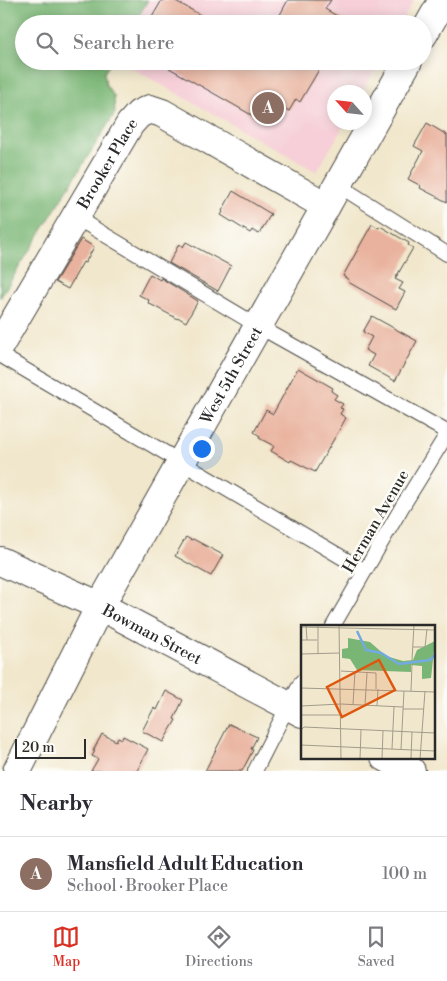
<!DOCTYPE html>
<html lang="en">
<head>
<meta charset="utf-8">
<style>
  :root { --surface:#fff; --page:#f7f7f7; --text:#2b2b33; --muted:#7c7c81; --line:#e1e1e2; --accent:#d93025 }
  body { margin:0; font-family:"Libre Bodoni",serif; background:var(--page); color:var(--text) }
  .compass { position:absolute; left:327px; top:85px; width:45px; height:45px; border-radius:50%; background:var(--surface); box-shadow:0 2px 12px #0003; rotate:297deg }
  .scale { position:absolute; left:15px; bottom:12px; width:71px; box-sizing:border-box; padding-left:5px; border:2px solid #2b2b2b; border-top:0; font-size:14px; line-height:18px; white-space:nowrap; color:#2b2b2b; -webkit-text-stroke:4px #fdfcf7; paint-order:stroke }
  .you { position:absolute; left:201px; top:448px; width:18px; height:18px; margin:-12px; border:4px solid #fff; border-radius:50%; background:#1a73e8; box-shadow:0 0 0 8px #1a73e833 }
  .badge { display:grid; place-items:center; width:32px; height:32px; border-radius:50%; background:var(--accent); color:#fff; font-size:16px; font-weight:700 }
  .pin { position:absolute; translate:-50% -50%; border:2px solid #fff; box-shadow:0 1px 5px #0006 }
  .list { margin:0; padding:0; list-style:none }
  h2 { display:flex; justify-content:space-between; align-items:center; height:65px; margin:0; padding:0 20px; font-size:21px }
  h2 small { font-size:16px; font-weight:400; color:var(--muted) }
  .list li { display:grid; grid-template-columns:32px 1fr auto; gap:15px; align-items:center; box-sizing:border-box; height:75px; padding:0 20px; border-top:1px solid var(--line) }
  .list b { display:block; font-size:19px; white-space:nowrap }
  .list p { margin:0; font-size:16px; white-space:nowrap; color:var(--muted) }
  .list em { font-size:16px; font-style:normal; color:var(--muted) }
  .icon { flex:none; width:28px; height:28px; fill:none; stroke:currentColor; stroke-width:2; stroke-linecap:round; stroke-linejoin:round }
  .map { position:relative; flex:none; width:447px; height:771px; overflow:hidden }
  .search { position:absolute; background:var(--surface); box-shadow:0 2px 12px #0003; left:15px; right:15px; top:15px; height:55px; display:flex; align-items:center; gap:12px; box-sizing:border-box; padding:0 18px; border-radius:28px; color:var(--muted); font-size:19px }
  .sheet { height:140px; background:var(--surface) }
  nav { display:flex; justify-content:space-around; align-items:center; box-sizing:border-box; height:70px; border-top:1px solid var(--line); background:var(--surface); font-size:14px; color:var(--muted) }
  nav a { display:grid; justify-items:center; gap:2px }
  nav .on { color:var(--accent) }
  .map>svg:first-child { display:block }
</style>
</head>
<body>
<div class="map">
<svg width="447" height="771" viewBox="0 0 447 771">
  <rect width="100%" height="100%" fill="#fdfcf7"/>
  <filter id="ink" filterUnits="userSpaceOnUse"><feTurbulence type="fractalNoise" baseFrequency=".02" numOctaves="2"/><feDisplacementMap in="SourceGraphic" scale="10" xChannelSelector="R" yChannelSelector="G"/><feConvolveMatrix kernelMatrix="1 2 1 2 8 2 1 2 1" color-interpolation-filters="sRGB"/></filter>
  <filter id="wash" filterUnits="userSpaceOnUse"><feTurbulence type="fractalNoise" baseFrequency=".0096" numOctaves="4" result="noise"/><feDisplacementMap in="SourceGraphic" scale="20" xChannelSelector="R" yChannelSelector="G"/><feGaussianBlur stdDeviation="1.12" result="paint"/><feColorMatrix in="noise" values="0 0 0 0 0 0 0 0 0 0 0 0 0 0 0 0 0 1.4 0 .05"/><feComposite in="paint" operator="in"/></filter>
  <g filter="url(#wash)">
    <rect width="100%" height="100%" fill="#f1e7cc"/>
    <path fill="#f6cfd8" d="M148,0H414L401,24H134Z
      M119,61H380L362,92H334V122L345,123L317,172Z"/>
    <path fill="#79b675" stroke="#527050" d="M0,0H148L134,24H24V61H112L104,73L106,85L114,96L115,113L0,298Z"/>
    <g id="blocks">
      <path fill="#e9b29e" d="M162,0H174L216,24H148Z
        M288,0H331L325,9L351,24H275Z
        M157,61H324L300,102L296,99L289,111L273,102L262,121Z
        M427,123L447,135V202L420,188L421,186L408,179L423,151L414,146Z
        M233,191L271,214L259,234L252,230L250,233L221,215L223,212L222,211Z
        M372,224L379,228L380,226L409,243L408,245L413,248L395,279L403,283L399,289L405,292L396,309L348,282L349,280L343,276Z
        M81,239L94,247L85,263L83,262L68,289L55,282Z
        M186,242L231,266L218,291L169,263L179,244L183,247Z
        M150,274L160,280L161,278L198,301L186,322L179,318L178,319L148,303L149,300L139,295Z
        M372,316L417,341L395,381L368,366L374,355L365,350L372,337L363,332Z
        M298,368L333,388L331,391L337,395L334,399L343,404L340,408L343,409L340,414L346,418L315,472L291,460L290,462L271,451L274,446L259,438L260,436L254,432L266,410L273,414Z
        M186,537L191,540L193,539L223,555L211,576L175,556Z
        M166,691L183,700L174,719L176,720L163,742L142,731L154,708L157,710Z
        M229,724L257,737L251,749L253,750L242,771H205Z
        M102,734L116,741L118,737L122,739L123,736L148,749L137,771H91L98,759L92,756L95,751H93Z"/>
    </g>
  </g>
  <g filter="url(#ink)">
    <use href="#blocks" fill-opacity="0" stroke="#494743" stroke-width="1"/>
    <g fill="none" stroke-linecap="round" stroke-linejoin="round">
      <defs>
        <path id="lane" d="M338,185L447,254
          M75,217L258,326L447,432
          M0,355L365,571
          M333,626L402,507L447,434
          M255,771L288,706L302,681"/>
        <g id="street">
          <path d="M423,35L443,0"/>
          <path id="s1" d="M0,345L130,124L139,114L150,109L162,113L326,206"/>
          <path id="s2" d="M17,771L100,606L408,61"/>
        </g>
        <g id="secondary">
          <path id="s3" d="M0,561L100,606L302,713"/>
          <path d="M385,757L411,771"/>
        </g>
      </defs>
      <use href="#lane" stroke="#494743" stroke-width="16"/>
      <use href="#street" stroke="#494743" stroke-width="30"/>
      <use href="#secondary" stroke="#494743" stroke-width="30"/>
      <use href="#lane" stroke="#fff" stroke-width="14"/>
      <use href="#street" stroke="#fff" stroke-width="28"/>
      <use href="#secondary" stroke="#fff" stroke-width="28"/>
    </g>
  </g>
  <g text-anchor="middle" stroke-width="5" stroke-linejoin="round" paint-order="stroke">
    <g font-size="16" fill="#2b2b2b" stroke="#fdfcf7">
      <text dy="6" stroke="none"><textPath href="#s1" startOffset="211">Brooker Place</textPath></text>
      <text dy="6" stroke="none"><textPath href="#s2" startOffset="450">West 5th Street</textPath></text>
      <text transform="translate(375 521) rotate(-60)" y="6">Herman Avenue</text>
      <text dy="6" stroke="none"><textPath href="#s3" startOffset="169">Bowman Street</textPath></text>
    </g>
  </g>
  <g transform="translate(301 625)">
    <rect width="134" height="134" fill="#f1e7cc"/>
    <path d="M47,13L69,17L85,31L102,36L112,35L116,25L134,16L130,53L121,54V41L110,40V47L56,45L49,34L41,33V24L47,23Z" fill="#79b675"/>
    <path fill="none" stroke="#73aae1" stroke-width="2.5" d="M56,6L65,25L80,28L98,39L129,35L134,30"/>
    <path fill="none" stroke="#a29c8c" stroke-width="1" d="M5,0L6,15M17,0V29M38,0L40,134M0,2L134,5M0,15H16M112,22H124L126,4M0,29L39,28M111,35L113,0M40,46L75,48V64M0,63L134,67M110,66L111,39M52,79L54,47M64,80L66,48M0,81L40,79L102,82M76,81L77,64M102,84H123M0,90H40M0,105L3,102L134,108M0,120L134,126M91,124L93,82M100,124L103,66M110,133L111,107M59,134L60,105M81,134L82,106M119,134L124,66"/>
    <path fill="#df570e" fill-opacity="0.15" stroke="#df570e" stroke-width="2.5" d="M78,35L94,65L41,92L26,62Z"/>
    <rect width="134" height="134" fill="none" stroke="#2b2b2b" stroke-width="2.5"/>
  </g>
</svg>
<svg class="compass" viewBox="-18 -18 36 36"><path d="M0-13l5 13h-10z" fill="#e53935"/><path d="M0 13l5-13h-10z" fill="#7c7c81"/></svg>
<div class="scale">20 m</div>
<div class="you"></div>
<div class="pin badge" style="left:268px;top:108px;background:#8d6e63">A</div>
<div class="search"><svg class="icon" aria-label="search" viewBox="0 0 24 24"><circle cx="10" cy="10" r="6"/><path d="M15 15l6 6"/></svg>Search here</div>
</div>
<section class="sheet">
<h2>Nearby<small></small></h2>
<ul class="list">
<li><span class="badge" style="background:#8d6e63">A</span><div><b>Mansfield Adult Education</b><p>School · Brooker Place</p></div><em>100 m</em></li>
</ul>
</section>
<nav>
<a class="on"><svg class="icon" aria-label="map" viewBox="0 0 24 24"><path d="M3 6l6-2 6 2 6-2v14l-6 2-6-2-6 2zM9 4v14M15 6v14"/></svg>Map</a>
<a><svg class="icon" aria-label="directions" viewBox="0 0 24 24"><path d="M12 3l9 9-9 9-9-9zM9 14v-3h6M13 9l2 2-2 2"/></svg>Directions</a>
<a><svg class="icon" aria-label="saved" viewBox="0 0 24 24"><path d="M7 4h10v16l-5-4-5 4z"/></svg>Saved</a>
</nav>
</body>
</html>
